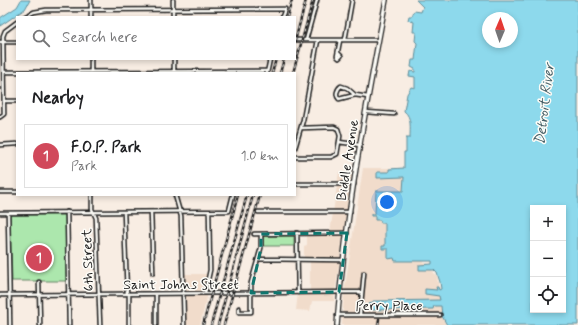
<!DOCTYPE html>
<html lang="en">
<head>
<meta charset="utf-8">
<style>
  :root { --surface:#fff; --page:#f2f2f2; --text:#202124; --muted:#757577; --line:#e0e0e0; --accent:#d1495b }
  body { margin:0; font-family:Mynerve,sans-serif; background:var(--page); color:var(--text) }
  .controls { position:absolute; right:12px; bottom:12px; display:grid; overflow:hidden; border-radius:0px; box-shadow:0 2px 6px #0003 }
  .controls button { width:36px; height:36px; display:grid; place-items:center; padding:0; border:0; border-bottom:1px solid var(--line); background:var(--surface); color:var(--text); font:20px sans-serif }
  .compass { position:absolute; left:482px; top:12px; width:36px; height:36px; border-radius:50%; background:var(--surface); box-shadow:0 2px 6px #0003; rotate:2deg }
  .you { position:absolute; left:387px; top:202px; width:14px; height:14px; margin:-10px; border:3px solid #fff; border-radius:50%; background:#1a73e8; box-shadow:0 0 0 6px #1a73e833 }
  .badge { display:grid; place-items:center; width:26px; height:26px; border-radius:50%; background:var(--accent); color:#fff; font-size:13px; font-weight:700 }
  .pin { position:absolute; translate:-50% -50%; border:2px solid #fff; box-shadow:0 1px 4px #0006 }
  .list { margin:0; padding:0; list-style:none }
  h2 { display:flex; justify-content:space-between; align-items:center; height:52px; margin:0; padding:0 16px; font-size:17px }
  h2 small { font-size:13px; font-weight:400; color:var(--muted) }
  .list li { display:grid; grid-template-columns:26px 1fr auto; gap:12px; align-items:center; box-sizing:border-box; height:64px; margin:0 8px 8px; padding:0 8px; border:1px solid var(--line); border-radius:0px }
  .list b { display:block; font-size:15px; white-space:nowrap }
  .list p { margin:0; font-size:13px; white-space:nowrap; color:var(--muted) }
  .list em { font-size:13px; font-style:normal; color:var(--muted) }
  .icon { flex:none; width:22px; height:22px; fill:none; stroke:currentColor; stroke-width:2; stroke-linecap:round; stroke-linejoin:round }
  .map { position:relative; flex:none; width:578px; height:325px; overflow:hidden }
  .search { position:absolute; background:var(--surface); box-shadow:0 2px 6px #0003; left:16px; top:16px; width:280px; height:44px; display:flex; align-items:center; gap:10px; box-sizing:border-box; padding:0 14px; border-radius:0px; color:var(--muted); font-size:15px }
  .panel { position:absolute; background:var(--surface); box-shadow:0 2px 6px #0003; left:16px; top:72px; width:280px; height:124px; border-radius:0px }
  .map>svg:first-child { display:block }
</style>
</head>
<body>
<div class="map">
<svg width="578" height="325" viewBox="0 0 578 325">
  <rect width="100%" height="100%" fill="#f8ede3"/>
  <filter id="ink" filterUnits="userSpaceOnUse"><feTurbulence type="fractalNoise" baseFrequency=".025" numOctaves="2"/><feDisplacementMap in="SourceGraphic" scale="8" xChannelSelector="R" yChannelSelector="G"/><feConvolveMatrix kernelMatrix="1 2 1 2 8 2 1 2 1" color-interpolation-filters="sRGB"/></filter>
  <g filter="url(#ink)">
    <path fill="#f1dccb" d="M363,168H403L424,263L429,264L434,273L437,276L442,316L446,325H342L344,293Z
      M339,172H352L334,301H312L310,311L296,310L298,293L310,292V261L304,260V246L307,245V233H330Z
      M182,274H210L205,293H208L200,325H184Z"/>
    <path fill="#ace7ad" stroke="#648264" d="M10,215H65L67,281H12Z
      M263,236H294V246H263Z"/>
    <path fill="#8dd9ec" stroke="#608d99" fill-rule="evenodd" d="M21,0H30L25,9L0,26V18L17,7Z
      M416,0H578V325H447L442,316L441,306H434L433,309L371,310V308H368V304L373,303V301L440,300L439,296L425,294V289L437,290L436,287H438L439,290L441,289L440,282L437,273L434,270H419V265L432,264V261H395L394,258L388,259V249H382V246H385V223H381L380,220H375V216H371V214H375L376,191H403L404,177L377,178V172H389V169L404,168V152H406V138H410C410,128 412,117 404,111L407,94L411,87L415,88V77L409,76L410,71L415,72V69L411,67L412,60H415L417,43L415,41L416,32H413L414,22L408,20L409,16H412L414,11L421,12L423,7ZM488,18H512V42H488ZM533,208H563V310H533Z"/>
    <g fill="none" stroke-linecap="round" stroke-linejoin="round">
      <defs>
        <path id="minor" d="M173,0V17
          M24,17L34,12L46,10L285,9L282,17
          M91,17V0
          M295,40H378
          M306,40L317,0
          M345,40L352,0
          M0,42H17
          M338,53L341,56L339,58L337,56L340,40
          M91,59V72
          M174,59V72
          M4,72L267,71
          M267,73L270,59
          M341,86L347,88L355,95L339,99C335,95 337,89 341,86Z
          M355,95L368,97
          M4,101H17
          M366,112L394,114
          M0,117L4,114L3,36L5,31L17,22
          M339,142L360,145
          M0,145L17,144
          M295,148L303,120L318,40
          M295,157H331L337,154L340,136L338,129L334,127L301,128
          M295,184H354
          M0,192H17
          M92,195V209L96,218L100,325
          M175,195L181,216L184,325
          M67,212L69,325
          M124,212L127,294
          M151,212L153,273
          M258,212H350
          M0,213L229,211L233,195
          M8,213L10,325
          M297,233L298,293
          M254,234L347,233
          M258,259L343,260
          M39,282L40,325
          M205,293L210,270L209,212
          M129,294V325
          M156,294V325
          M0,295L362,292
          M239,308V312H251V283L261,248V234
          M360,314L364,273
          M337,315H440"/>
        <path id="major" d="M337,325C345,216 366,107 386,0"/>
      </defs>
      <use href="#minor" stroke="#1c1c1c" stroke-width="5.5"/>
      <use href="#major" stroke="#1c1c1c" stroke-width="6"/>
      <use href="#minor" stroke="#fdfcf7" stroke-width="2.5"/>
      <use href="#major" stroke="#fdfcf7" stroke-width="3.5"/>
      <defs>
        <path id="rail" d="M287,17L292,0
          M295,41L306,0
          M272,73L276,59
          M280,73L284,59
          M293,73L313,0
          M203,325L238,195
          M211,325L247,195
          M218,325L253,195
          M224,325L260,195
          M378,325L379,319"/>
      </defs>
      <use href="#rail" stroke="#1c1c1c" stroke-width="2.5"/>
      <use href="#rail" stroke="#fdfcf7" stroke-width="1" stroke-dasharray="3" stroke-linecap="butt"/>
    </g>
  </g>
  <path fill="none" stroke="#0f766e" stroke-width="3" stroke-dasharray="8 5" stroke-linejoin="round" d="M347,233L339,292L251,293L261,248V234Z"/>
  <g text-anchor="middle" stroke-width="3" stroke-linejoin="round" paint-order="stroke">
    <g font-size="14" fill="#1c1c1c" stroke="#fdfcf7">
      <text transform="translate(347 160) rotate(-81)" y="5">Biddle Avenue</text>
      <text transform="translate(87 260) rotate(-92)" y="5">6th Street</text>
      <text x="181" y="289">Saint Johns Street</text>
      <text x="389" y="310">Perry Place</text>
    </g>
    <g font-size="15" font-style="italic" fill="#445e65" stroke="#fdfcf7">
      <text transform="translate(544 104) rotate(-83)" y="5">Detroit River</text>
    </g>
  </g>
</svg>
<div class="controls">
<button>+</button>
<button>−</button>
<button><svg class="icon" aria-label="locate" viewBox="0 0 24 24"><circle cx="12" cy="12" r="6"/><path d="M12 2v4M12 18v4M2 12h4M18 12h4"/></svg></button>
</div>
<svg class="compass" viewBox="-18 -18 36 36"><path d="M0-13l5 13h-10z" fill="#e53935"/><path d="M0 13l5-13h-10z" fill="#757577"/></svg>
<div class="you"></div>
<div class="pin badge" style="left:39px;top:258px">1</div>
<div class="search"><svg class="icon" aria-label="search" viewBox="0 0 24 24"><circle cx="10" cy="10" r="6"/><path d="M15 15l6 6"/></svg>Search here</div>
<section class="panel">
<h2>Nearby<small></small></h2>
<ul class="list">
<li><span class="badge">1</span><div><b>F.O.P. Park</b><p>Park</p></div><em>1.0 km</em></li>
</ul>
</section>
</div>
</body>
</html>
